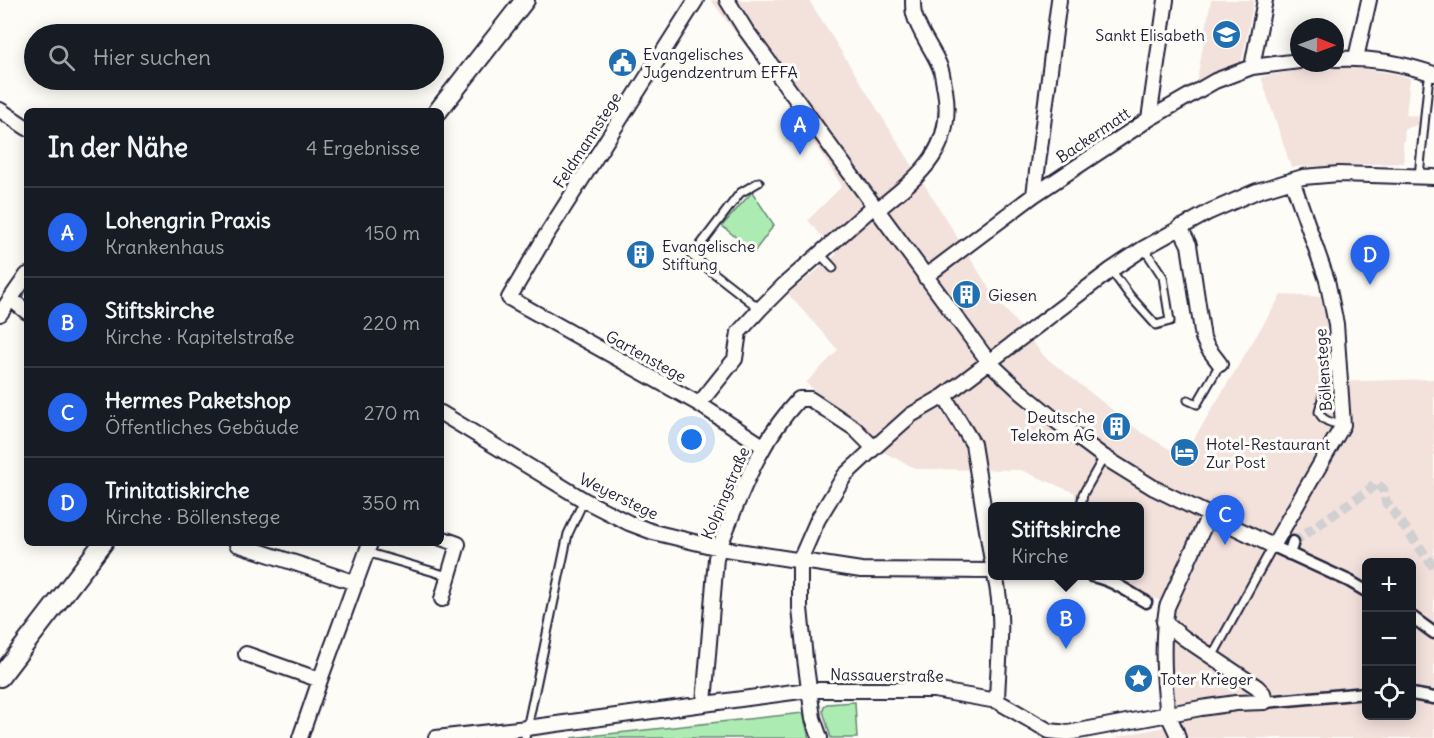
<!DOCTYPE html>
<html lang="de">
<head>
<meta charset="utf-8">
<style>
  :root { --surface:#171b24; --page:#20242c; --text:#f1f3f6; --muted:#9ea1a6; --line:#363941; --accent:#2563eb }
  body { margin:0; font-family:Delius,sans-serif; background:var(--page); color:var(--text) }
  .controls { position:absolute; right:18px; bottom:18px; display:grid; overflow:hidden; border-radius:9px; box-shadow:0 3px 15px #0003 }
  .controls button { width:54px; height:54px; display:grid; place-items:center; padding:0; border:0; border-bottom:2px solid var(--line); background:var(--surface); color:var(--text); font:30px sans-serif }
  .compass { position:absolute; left:1290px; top:18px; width:54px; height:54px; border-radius:50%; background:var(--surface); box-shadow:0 3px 15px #0003; rotate:91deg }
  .you { position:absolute; left:692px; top:440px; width:21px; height:21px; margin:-15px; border:4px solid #fff; border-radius:50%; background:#1a73e8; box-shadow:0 0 0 9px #1a73e833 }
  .badge { display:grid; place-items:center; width:39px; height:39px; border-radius:50%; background:var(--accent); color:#fff; font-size:20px; font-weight:700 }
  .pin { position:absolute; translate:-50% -50px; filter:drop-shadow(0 2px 3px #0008) }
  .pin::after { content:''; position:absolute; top:32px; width:21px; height:18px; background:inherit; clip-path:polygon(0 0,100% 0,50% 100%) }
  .popup { position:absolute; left:988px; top:502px; width:156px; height:78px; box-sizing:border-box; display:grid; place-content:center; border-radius:9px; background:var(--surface); filter:drop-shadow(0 2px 4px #0005); font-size:20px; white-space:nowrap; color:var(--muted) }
  .popup b { font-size:22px; color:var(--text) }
  .popup::after { content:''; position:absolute; left:50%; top:100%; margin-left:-12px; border:12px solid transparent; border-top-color:var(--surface) }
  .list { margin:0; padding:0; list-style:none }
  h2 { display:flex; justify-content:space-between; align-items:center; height:78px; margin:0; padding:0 24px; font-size:26px }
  h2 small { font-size:20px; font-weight:400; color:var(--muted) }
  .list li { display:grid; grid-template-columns:39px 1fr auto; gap:18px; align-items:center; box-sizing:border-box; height:90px; padding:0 24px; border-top:2px solid var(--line) }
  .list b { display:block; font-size:22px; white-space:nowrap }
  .list p { margin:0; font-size:20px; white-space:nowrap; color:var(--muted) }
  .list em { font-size:20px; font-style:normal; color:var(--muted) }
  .icon { flex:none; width:33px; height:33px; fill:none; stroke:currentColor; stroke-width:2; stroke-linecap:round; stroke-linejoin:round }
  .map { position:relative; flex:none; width:1434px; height:738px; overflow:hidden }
  .search { position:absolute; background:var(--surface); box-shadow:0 3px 15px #0003; left:24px; top:24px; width:420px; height:66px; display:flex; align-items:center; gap:15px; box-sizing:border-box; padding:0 21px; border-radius:33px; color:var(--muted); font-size:22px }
  .panel { position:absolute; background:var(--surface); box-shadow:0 3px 15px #0003; left:24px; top:108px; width:420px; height:438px; border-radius:9px }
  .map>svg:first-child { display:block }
</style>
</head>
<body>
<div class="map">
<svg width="1434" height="738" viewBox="0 0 1434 738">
  <rect width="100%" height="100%" fill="#fdfcf7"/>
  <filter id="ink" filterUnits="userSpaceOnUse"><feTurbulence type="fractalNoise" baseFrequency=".0167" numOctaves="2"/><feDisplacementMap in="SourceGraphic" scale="12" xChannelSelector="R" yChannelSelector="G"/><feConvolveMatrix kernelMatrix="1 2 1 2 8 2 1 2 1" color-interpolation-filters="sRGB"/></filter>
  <g filter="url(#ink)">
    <path fill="#f3e1dc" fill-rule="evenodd" d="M711,0H809L994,296L1045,357L1142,433L1183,457L1281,295L1324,297L1329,300L1333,350V382L1434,379V738H1111L1165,727L1159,675L1161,601L1103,576H1140V506H1075V493L1021,470L917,469L879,450L823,397L806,383L838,350L788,294L837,254L808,220L842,186L774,81L734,31ZM1366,562H1412V716H1366Z
      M1211,0H1254L1241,65L1196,86Z
      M1331,64L1396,74L1410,78L1406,115L1417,116L1419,124L1405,129L1404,142L1403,143L1404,163L1291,167L1261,77Z"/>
    <path fill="#acebb2" stroke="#678676" stroke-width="1.5" d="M752,192L774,225L754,252L722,226Z
      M855,702L857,738H831L823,711L824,706L827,704Z
      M803,713L809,738H571Z"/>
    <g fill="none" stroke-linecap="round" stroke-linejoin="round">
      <path stroke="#d1d0d1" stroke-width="10" stroke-dasharray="10 5" stroke-linecap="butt" d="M1293,542L1369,490L1375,483L1383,489L1386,502L1434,567"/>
      <defs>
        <path id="service" d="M1419,176L1428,85L1430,73
          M759,182L740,193L692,256L760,309
          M820,254L833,268
          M1111,270L1130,296L1156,325L1170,321L1163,277L1144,248
          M1336,357L1330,365L1319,412C1323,422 1333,423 1343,425
          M1188,400L1197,404L1220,364
          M1081,506L1083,494L1104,457
          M366,552L448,576
          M1212,657L1273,546
          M525,738L568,534L584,500"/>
        <path id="pedestrian" d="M1273,546L1349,581L1366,591
          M1289,554L1293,542
          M1092,576C1111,579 1130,593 1146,602
          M1412,617L1434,633
          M1412,694L1434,698
          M1265,702L1366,693"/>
        <path id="minor" d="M696,0L545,237L509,298L699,404L763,446
          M727,0L745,29L836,154L989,362L1021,392L1060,424L1104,457L1154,488L1273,546L1343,425L1336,324L1327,280L1292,180
          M1356,58L1369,0
          M1335,59C1371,57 1400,63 1434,74
          M1252,67L1265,0
          M0,110L27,128
          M1149,119L1166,0
          M1034,195L1059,0
          M877,210C919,176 955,150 945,90C943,83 943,74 940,67C933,49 919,33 914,14C913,10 913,4 913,0
          M1180,227L1189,245L1203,338L1207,347L1220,364
          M925,277L1034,195L1149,119L1215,81L1252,67L1299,61
          M11,299L27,312
          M0,314L27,275
          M944,396L973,444L992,561
          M699,404L735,359L739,332L760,309L784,285L874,206
          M441,413L584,500L629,523L653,532L719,548L861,570L992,571
          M441,538L458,544L442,599
          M237,543V544L356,583
          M995,576C1005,617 998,659 997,701
          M246,654L320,680
          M704,703L716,558L719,548C741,493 758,443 799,399H810L854,428L874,448
          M300,738L320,680L370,543
          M436,738L527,728L808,690H934L997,701L1049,731L1068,733L1201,708L1236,703L1265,702L1263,693L1257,687L1184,638L1164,622
          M820,738L813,718L805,659L800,608V560L818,519L845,475L874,448L911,415L944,396L1111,270L1144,248L1209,212L1257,191L1303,177L1339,174L1434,177
          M1178,738C1176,728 1172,725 1169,716C1166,711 1167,703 1166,698C1163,667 1162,637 1167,607L1209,515"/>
        <path id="secondary" d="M438,111L525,0
          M0,677L103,543"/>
      </defs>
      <use href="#service" stroke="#22223b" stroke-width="11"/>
      <use href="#pedestrian" stroke="#22223b" stroke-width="15"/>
      <use href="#minor" stroke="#22223b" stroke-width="18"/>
      <use href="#secondary" stroke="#22223b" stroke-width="22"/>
      <use href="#service" stroke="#fdfcf7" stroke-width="7"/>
      <use href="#pedestrian" stroke="#fdfcf7" stroke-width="10"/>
      <use href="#minor" stroke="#fdfcf7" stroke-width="14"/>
      <use href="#secondary" stroke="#fdfcf7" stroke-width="18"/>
    </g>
  </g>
  <defs>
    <symbol id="school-disc" viewBox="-11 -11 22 22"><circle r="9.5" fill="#1f6fb2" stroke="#fdfcf7"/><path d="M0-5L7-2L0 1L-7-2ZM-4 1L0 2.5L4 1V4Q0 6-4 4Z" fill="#fff"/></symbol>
    <symbol id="civic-disc" viewBox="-11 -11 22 22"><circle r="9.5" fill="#1f6fb2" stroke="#fdfcf7"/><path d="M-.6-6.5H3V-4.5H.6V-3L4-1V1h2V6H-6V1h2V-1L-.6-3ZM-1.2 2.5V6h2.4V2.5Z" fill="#fff"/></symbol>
    <symbol id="building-disc" viewBox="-11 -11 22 22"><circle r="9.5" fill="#1f6fb2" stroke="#fdfcf7"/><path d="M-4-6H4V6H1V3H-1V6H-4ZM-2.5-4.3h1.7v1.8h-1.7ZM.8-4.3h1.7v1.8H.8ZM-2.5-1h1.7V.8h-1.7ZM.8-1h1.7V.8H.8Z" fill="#fff"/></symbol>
    <symbol id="hotel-disc" viewBox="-11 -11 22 22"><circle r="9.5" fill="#1f6fb2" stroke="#fdfcf7"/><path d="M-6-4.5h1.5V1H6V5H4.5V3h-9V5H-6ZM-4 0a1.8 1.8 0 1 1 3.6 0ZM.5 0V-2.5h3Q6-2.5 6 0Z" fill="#fff"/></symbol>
    <symbol id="sight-disc" viewBox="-11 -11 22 22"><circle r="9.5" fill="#1f6fb2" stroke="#fdfcf7"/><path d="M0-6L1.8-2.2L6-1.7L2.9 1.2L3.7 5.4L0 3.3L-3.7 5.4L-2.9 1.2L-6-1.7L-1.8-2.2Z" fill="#fff"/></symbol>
  </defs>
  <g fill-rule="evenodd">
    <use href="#school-disc" x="1210" y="18" width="33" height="33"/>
    <use href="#civic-disc" x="606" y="46" width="33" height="33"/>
    <use href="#building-disc" x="624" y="238" width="33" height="33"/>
    <use href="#building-disc" x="950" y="278" width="33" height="33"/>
    <use href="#building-disc" x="1100" y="410" width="33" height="33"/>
    <use href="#hotel-disc" x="1168" y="436" width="33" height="33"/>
    <use href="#sight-disc" x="1122" y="662" width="33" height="33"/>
  </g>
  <g text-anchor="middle" stroke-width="6" stroke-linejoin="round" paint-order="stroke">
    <g font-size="16" fill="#22223b" stroke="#fdfcf7" text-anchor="start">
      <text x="1205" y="41" text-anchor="end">Sankt Elisabeth</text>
      <text x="643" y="60">Evangelisches<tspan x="643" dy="18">Jugendzentrum EFFA</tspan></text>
      <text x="662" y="252">Evangelische<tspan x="662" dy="18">Stiftung</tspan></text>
      <text x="988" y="301">Giesen</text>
      <text x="1095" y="423" text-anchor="end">Deutsche<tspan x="1095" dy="18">Telekom AG</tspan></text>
      <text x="1206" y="450">Hotel-Restaurant<tspan x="1206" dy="18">Zur Post</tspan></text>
      <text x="1160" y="685">Toter Krieger</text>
    </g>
    <g font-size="16" fill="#22223b" stroke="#fdfcf7">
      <text transform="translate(1093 135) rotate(-34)" y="6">Backermatt</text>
      <text transform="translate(587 140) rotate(-57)" y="6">Feldmannstege</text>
      <text transform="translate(646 356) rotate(29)" y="6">Gartenstege</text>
      <text transform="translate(1323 370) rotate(-94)" y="6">Böllenstege</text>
      <text transform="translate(725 493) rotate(-67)" y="6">Kolpingstraße</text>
      <text transform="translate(619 496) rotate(26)" y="6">Weyerstege</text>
      <text transform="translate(887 675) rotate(1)" y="6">Nassauerstraße</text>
    </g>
  </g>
</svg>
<div class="controls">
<button>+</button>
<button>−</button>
<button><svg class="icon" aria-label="locate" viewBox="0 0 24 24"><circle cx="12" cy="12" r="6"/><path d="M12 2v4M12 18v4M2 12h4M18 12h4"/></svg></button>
</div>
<svg class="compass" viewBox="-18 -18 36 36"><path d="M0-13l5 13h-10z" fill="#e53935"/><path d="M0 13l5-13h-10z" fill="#9ea1a6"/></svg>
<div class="you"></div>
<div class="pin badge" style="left:800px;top:155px">A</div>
<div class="pin badge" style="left:1066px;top:649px">B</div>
<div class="popup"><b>Stiftskirche</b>Kirche</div>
<div class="pin badge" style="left:1225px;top:545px">C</div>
<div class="pin badge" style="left:1370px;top:285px">D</div>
<div class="search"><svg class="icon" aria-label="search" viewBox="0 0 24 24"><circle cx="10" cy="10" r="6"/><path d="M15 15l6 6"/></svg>Hier suchen</div>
<section class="panel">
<h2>In der Nähe<small>4 Ergebnisse</small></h2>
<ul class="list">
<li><span class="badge">A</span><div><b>Lohengrin Praxis</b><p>Krankenhaus</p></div><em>150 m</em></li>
<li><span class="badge">B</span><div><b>Stiftskirche</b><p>Kirche · Kapitelstraße</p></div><em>220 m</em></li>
<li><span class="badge">C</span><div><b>Hermes Paketshop</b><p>Öffentliches Gebäude</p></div><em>270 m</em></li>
<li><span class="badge">D</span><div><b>Trinitatiskirche</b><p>Kirche · Böllenstege</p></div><em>350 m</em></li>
</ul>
</section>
</div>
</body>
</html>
